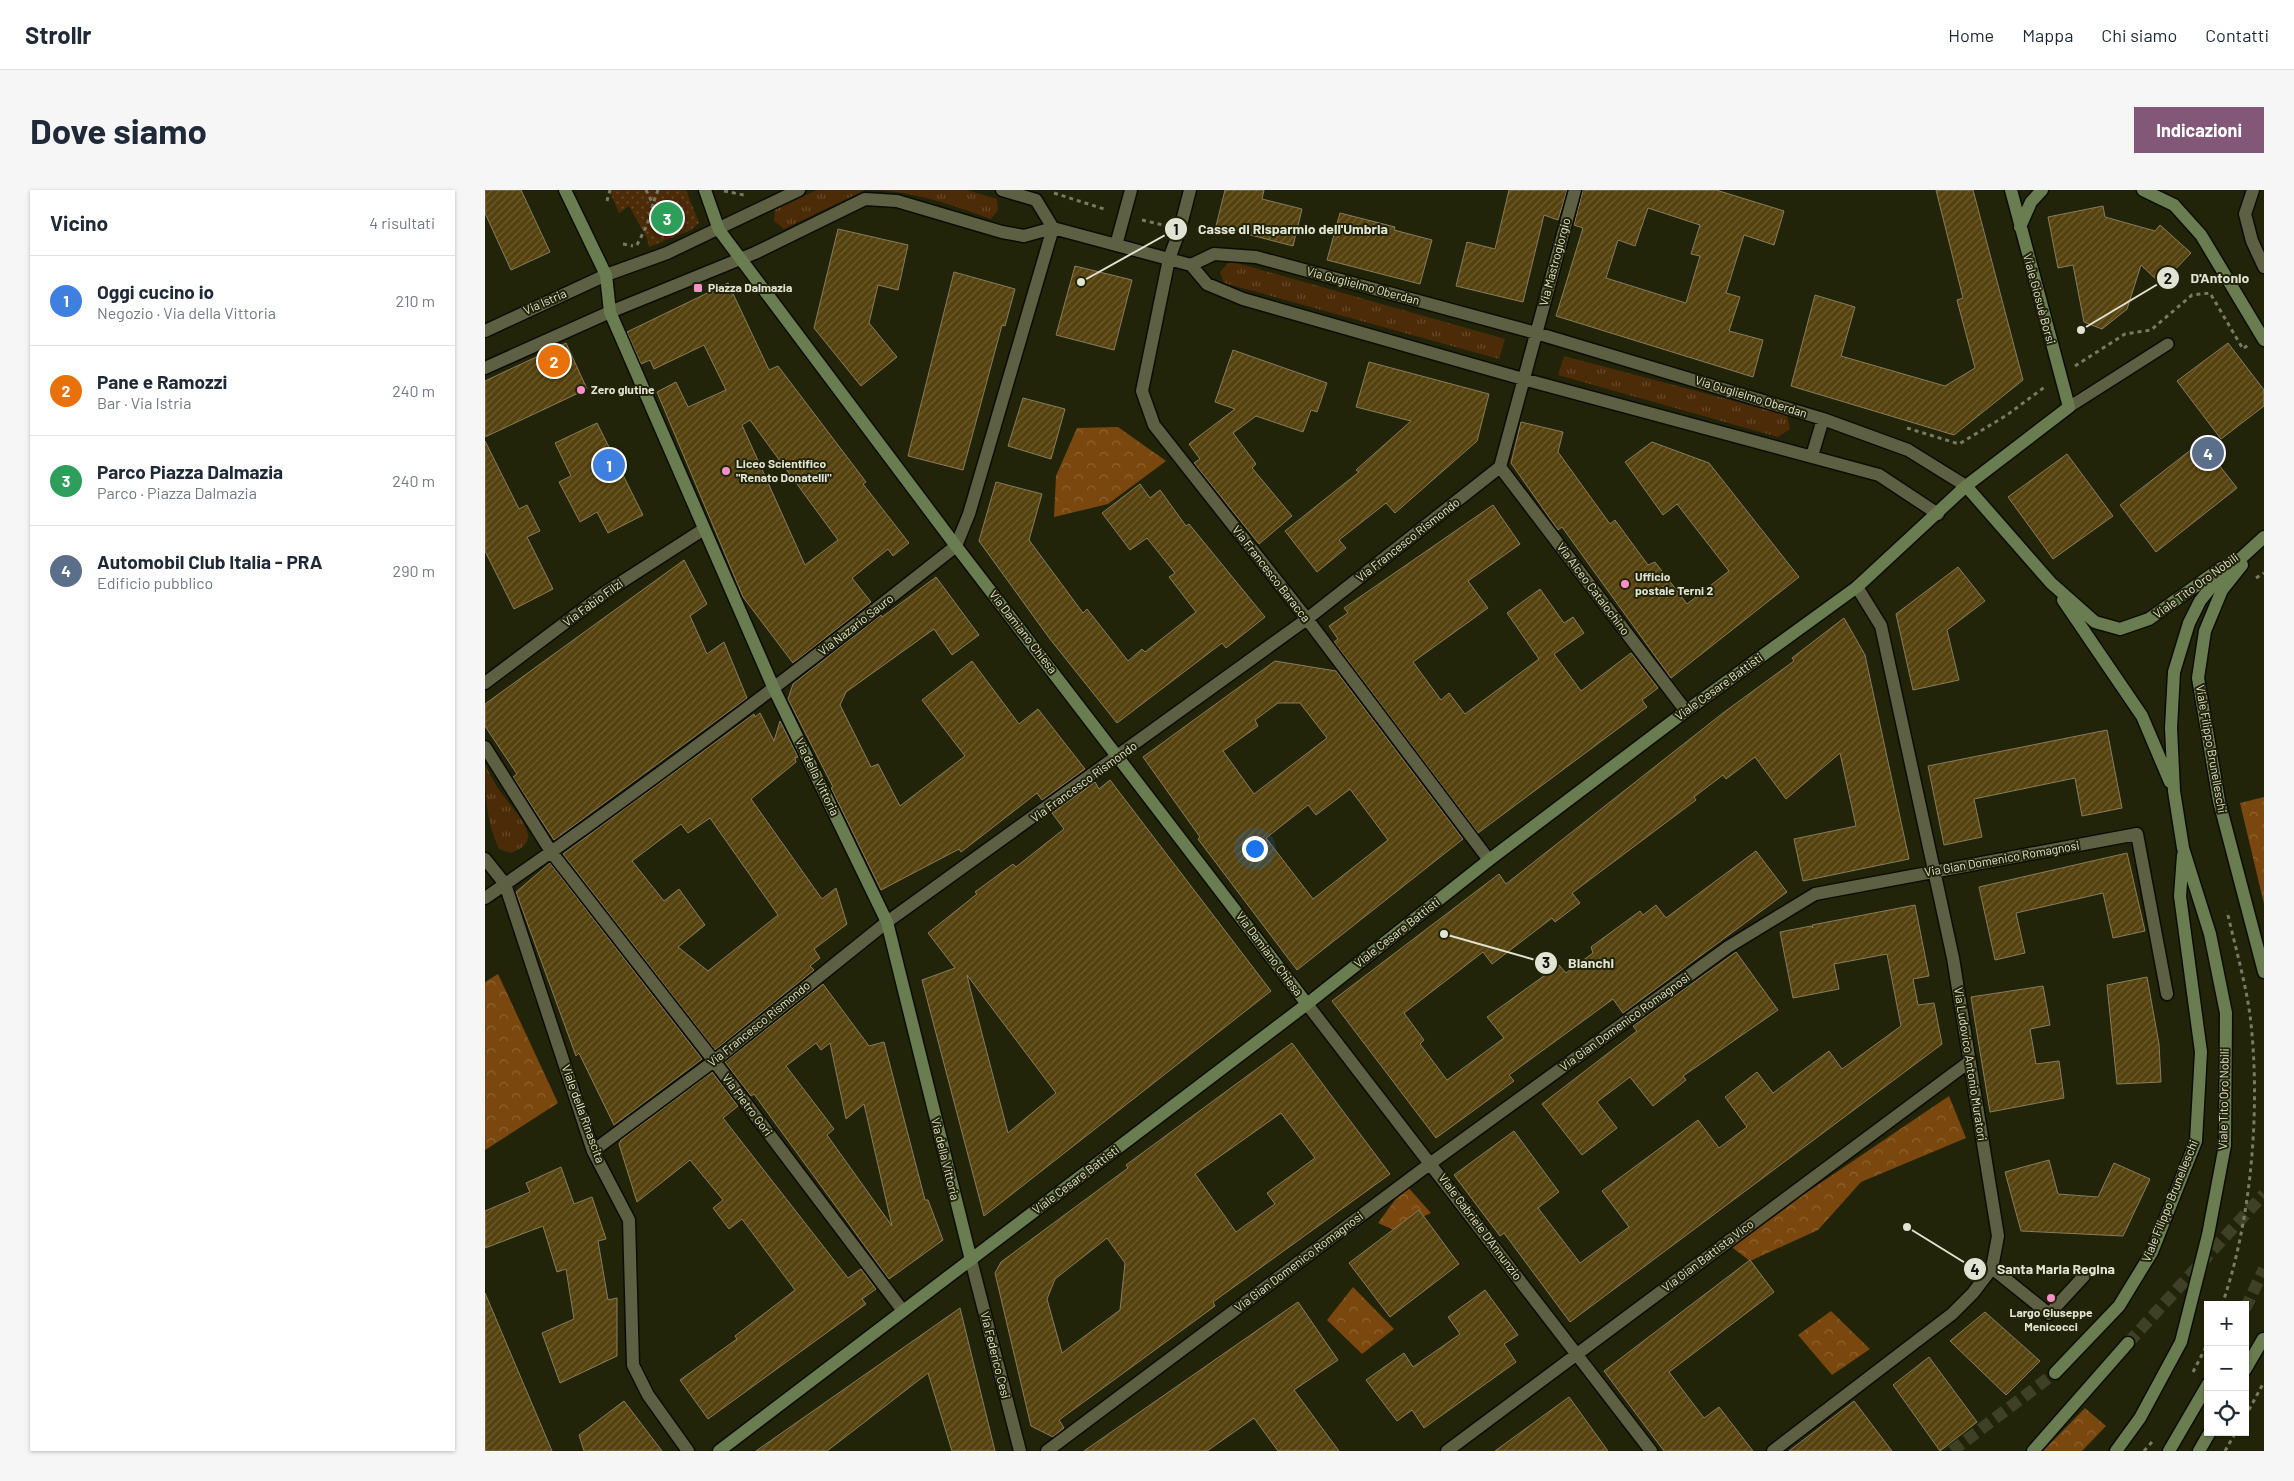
<!DOCTYPE html>
<html lang="it">
<head>
<meta charset="utf-8">
<style>
  :root { --surface:#fff; --page:#f6f6f7; --text:#1f2937; --muted:#747a83; --line:#e0e1e3; --accent:#825778 }
  body { margin:0; font-family:Barlow,sans-serif; background:var(--page); color:var(--text) }
  .controls { position:absolute; right:15px; bottom:15px; display:grid; overflow:hidden; border-radius:0px; box-shadow:0 1px 4px #0004 }
  .controls button { width:45px; height:45px; display:grid; place-items:center; padding:0; border:0; border-bottom:1px solid var(--line); background:var(--surface); color:var(--text); font:25px sans-serif }
  .you { position:absolute; left:769px; top:658px; width:18px; height:18px; margin:-12px; border:4px solid #fff; border-radius:50%; background:#1a73e8; box-shadow:0 0 0 8px #1a73e833 }
  .badge { display:grid; place-items:center; width:32px; height:32px; border-radius:50%; background:var(--accent); color:#fff; font-size:16px; font-weight:700 }
  .pin { position:absolute; translate:-50% -50%; border:2px solid #fff; box-shadow:0 1px 5px #0006 }
  .list { margin:0; padding:0; list-style:none }
  h2 { display:flex; justify-content:space-between; align-items:center; height:65px; margin:0; padding:0 20px; font-size:21px }
  h2 small { font-size:16px; font-weight:400; color:var(--muted) }
  .list li { display:grid; grid-template-columns:32px 1fr auto; gap:15px; align-items:center; box-sizing:border-box; height:90px; padding:0 20px; border-top:1px solid var(--line) }
  .list b { display:block; font-size:19px; white-space:nowrap }
  .list p { margin:0; font-size:16px; white-space:nowrap; color:var(--muted) }
  .list em { font-size:16px; font-style:normal; color:var(--muted) }
  .icon { flex:none; width:28px; height:28px; fill:none; stroke:currentColor; stroke-width:2; stroke-linecap:round; stroke-linejoin:round }
  .map { position:relative; flex:none; width:1779px; height:1261px; overflow:hidden; border-radius:0px }
  header { display:flex; align-items:center; gap:30px; box-sizing:border-box; height:70px; padding:0 25px; background:var(--surface); border-bottom:1px solid var(--line) }
  header strong { font-size:24px }
  nav { display:flex; gap:28px; margin-inline-start:auto; font-size:18px }
  .intro { display:flex; align-items:center; justify-content:space-between; box-sizing:border-box; height:120px; padding:0 30px }
  h1 { margin:0; font-size:35px }
  .button { padding:12px 22px; border-radius:0px; background:var(--accent); color:#fff; font-size:18px; font-weight:700 }
  main { display:flex; gap:30px; padding:0 30px }
  aside { flex:1; background:var(--surface); border-radius:0px; box-shadow:0 1px 4px #0004 }
  .map>svg:first-child { display:block }
</style>
</head>
<body>
<header>
<strong>Strollr</strong>
<nav><a>Home</a><a>Mappa</a><a>Chi siamo</a><a>Contatti</a></nav>
</header>
<div class="intro"><h1>Dove siamo</h1><a class="button">Indicazioni</a></div>
<main>
<aside>
<h2>Vicino<small>4 risultati</small></h2>
<ul class="list">
<li><span class="badge" style="background:#3f7fe0">1</span><div><b>Oggi cucino io</b><p>Negozio · Via della Vittoria</p></div><em>210 m</em></li>
<li><span class="badge" style="background:#e8710a">2</span><div><b>Pane e Ramozzi</b><p>Bar · Via Istria</p></div><em>240 m</em></li>
<li><span class="badge" style="background:#2e9e5b">3</span><div><b>Parco Piazza Dalmazia</b><p>Parco · Piazza Dalmazia</p></div><em>240 m</em></li>
<li><span class="badge" style="background:#5c6f8a">4</span><div><b>Automobil Club Italia - PRA</b><p>Edificio pubblico</p></div><em>290 m</em></li>
</ul>
</aside>
<div class="map">
<svg width="1779" height="1261" viewBox="0 0 1779 1261">
  <defs>
    <pattern id="grass-tufts" width="24" height="20" patternUnits="userSpaceOnUse" patternTransform="scale(1.25)"><rect width="24" height="20" fill="#4c2b08"/><path d="M3 7l-1-3M5 7V3M7 7l1-3M15 17l-1-3M17 17v-4M19 17l1-3" fill="none" stroke="#664a2b"/></pattern>
    <pattern id="forest-crowns" width="20" height="18" patternUnits="userSpaceOnUse" patternTransform="scale(1.25)"><rect width="20" height="18" fill="#7a480e"/><path d="M2 6a3 3 0 1 1 6 0M12 15a3 3 0 1 1 6 0" fill="none" stroke="#8d6230"/></pattern>
    <pattern id="park-dots" width="8" height="8" patternUnits="userSpaceOnUse" patternTransform="scale(1.25)"><rect width="8" height="8" fill="#4c2b08"/><path d="M2 2h.1M6 6h.1" fill="none" stroke="#664a2b" stroke-width="1.8" stroke-linecap="round"/></pattern>
    <pattern id="building-hatch" width="6" height="6" patternUnits="userSpaceOnUse" patternTransform="scale(1.25)"><rect width="6" height="6" fill="#55420e"/><path d="M-1 1l2-2M0 6l6-6M5 7l2-2" fill="none" stroke="#6d5d30"/></pattern>
  </defs>
  <rect width="100%" height="100%" fill="#222409"/>
  <path fill="url(#grass-tufts)" d="M332,0H380L299,39L289,31L290,19Z
    M387,0H482L512,9L513,20L506,29C467,15 429,1 387,0Z
    M745,71L1020,149L1014,169L739,93L735,82Z
    M1079,166L1302,225L1305,239L1293,247L1073,185Z
    M0,575C4,582 7,589 11,595C18,608 45,634 43,648C42,656 33,660 26,663L14,659C1,631 0,604 0,575Z"/>
  <path fill="url(#forest-crowns)" d="M633,237L681,271L623,314L569,327L571,286L592,238Z
    M1779,607V714L1755,613Z
    M13,784L73,913L0,960V792Z
    M1464,906L1481,948L1376,992L1333,1040L1265,1071L1244,1055Z
    M921,995L946,1023L909,1040L893,1033Z
    M868,1097L909,1139L877,1164L842,1130Z
    M1346,1121L1385,1159L1347,1185L1313,1145Z
    M1600,1218L1621,1236L1597,1261H1558Z"/>
  <path fill="url(#park-dots)" d="M124,0H201L214,33L206,40L164,57L162,48L144,16L134,23Z"/>
  <path fill="url(#building-hatch)" stroke="#887c5f" fill-rule="evenodd" d="M0,0H36L65,62L26,80L0,23Z
    M740,0H779L777,9L817,19L808,56L731,36Z
    M1024,0H1082L1073,30L1059,25L1038,112L971,96L982,52L1010,59Z
    M1098,0H1231L1299,21L1289,55L1259,45L1241,103L1255,107L1244,141L1278,150L1268,187L1071,126L1098,38L1089,35ZM1163,18L1215,35L1206,64L1215,66L1201,113L1121,88L1133,50L1150,56Z
    M1451,0H1488L1538,190L1469,245L1306,196L1330,105L1370,117L1356,166L1460,196L1490,178L1472,110L1478,108Z
    M1618,16L1620,27L1670,41L1675,35L1706,63L1676,94L1656,75L1642,119L1617,139L1599,132L1588,75L1573,78L1563,27Z
    M855,23L910,37L909,40L947,50L935,94L842,70Z
    M353,39L423,55L413,100L393,95L384,133L412,167L376,196L329,138Z
    M590,76L647,90L629,160L571,145Z
    M469,82L530,99L520,136L517,135L478,280L423,266Z
    M243,93L284,180L293,176L381,292L378,294L424,353L408,366L403,359L367,388L386,412L308,473L258,407L172,202L191,192L203,217L241,200L219,155L169,179L165,170L156,174L142,142ZM265,230L353,350L320,375L257,235Z
    M81,153L102,199L0,247V191Z
    M1743,153L1779,200V216L1736,249L1692,191Z
    M748,160L842,193L832,222L826,220L818,242L771,226L748,243L771,274L767,278L807,326L774,354L709,273L715,269L704,254L750,219L730,212Z
    M884,172L1004,204L992,251L910,323L901,313L854,350L861,358L832,382L800,341L874,282L871,280L926,231L871,217Z
    M538,208L580,219L566,269L523,256Z
    M1036,232L1078,242L1073,262L1125,334L1130,330L1163,375L1170,372L1202,414L1244,381L1192,314L1178,325L1140,272L1167,252L1224,273L1314,387L1186,488L1077,337L1073,340L1026,273Z
    M112,233L158,325L123,343L112,322L95,332L74,292L86,286L70,253Z
    M0,251L34,319L42,315L55,341L42,347L68,399L29,419L0,361Z
    M1716,252L1752,298L1671,362L1635,315Z
    M1582,264L1628,326L1568,369L1523,307Z
    M511,292L557,304L544,350L598,423L602,419L643,471L657,459L660,462L711,422L684,387L690,383L662,348L645,360L617,323L655,294L665,308L675,300L701,336L704,334L780,427L741,458L737,453L632,533L565,449L494,351Z
    M1008,315L1035,354L983,391L1003,418L928,472L956,510L964,503L980,524L1054,469L1022,423L1055,399L1079,433L1088,427L1099,443L1069,464L1096,501L1146,463L1173,498L1157,510L1162,517L993,643L849,452L853,449L844,436L863,423L859,418Z
    M199,370L222,414L205,426L222,464L239,452L262,508L69,650L28,587L32,584L0,536V514Z
    M1473,377L1500,411L1462,440L1474,490L1428,500L1411,424Z
    M451,387L494,445L467,465L449,439L361,502L355,515L386,577L393,574L415,616L480,566L437,510L487,471L534,534L553,519L600,579L557,610L552,603L476,662L474,659L396,700L346,598L348,597L303,509L308,494L396,425L397,427Z
    M1359,428L1380,465L1424,669L1318,691L1309,649L1371,636L1355,563L1301,609L1270,567L1241,589L1238,585L1209,607L1211,610L1087,703L1095,713L1070,732L1067,728L1007,774L998,762L919,823L939,850L935,854L962,890L1019,848L1002,827L1074,775L1081,783L1108,763L1106,757L1155,721L1158,725L1171,715L1181,728L1271,661L1302,702L1138,823L1128,809L1024,885L1029,891L951,948L847,811L1014,684L1021,694L1238,523L1309,471L1307,468Z
    M790,471L851,481L978,649L812,780L713,649L715,647L658,567ZM793,513H815L842,548L769,604L738,561L773,536L770,530ZM865,599L903,650L828,709L781,648L823,615L831,625Z
    M275,523L289,551L295,531L313,567L310,568L311,572L266,609L337,709L351,698L362,734L329,759L335,768L325,776L329,780L230,860L78,664L269,524L270,527ZM225,628L293,725L223,781L193,757L220,735L194,699L179,711L147,671L196,634L203,643Z
    M1622,540L1637,618L1597,626L1590,588L1489,609L1497,647L1459,655L1443,576Z
    M625,590L786,801L499,1026L437,790L470,778L443,743L492,704L490,702L528,674L531,677L579,639L567,623L610,592L614,599ZM482,785L571,903L523,943L485,798Z
    M1642,663L1660,741L1628,748L1618,703L1531,723L1540,763L1510,770L1494,697Z
    M65,673L217,869L129,935L94,863L91,866L31,702Z
    M1430,715L1444,786L1428,789L1433,815L1449,813L1457,854L1085,1132L1019,1043L1015,1046L969,985L1029,941L1074,1002L1053,1018L1095,1073L1144,1037L1117,1001L1213,930L1234,958L1262,937L1240,907L1272,882L1288,903L1344,861L1357,879L1416,836L1402,764L1349,774L1354,799L1308,808L1295,742L1326,736L1328,738L1327,735Z
    M1251,762L1293,820L1198,886L1201,890L1168,916L1145,887L1112,912L1132,938L1097,965L1057,914L1152,841L1148,836Z
    M1662,787L1674,854L1676,892L1632,894L1622,795Z
    M338,794L384,856L399,852L440,1010H443L458,1050L404,1089L269,904L266,906L240,872ZM331,853L336,860L345,853L361,929L379,914L407,1036L342,945L349,939L301,876Z
    M1558,796L1565,835L1545,839L1551,874L1574,871L1579,908L1505,922L1486,807Z
    M807,853L905,984L728,1112L730,1116L574,1230L579,1238L568,1247L546,1236L510,1083L516,1072L643,978L641,975ZM796,923L830,968L782,1003L790,1014L751,1042L710,984ZM622,1048L640,1073L635,1120L577,1163L562,1109L570,1089Z
    M227,882L253,916L238,928L363,1088L376,1079L391,1099L377,1109L381,1114L223,1229L195,1190L252,1149L250,1146L310,1100L257,1029L244,1039L228,1018L238,1010L205,970L152,1012L134,954L136,950Z
    M1564,970L1573,1004L1613,1007L1629,973L1665,989L1638,1046L1536,1041L1520,982Z
    M76,977L89,1014L107,1007L121,1049L113,1051L123,1110L132,1108V1166L75,1193L57,1143L89,1129L81,1079L72,1082L58,1036L0,1058V1021L45,1002L41,993Z
    M934,1020L974,1074L905,1127L864,1073Z
    M1265,1070L1289,1102L1184,1182L1219,1228L1234,1217L1268,1261H1179L1119,1181Z
    M1000,1100L1033,1145L1019,1154L1031,1172L939,1238L927,1220L912,1231L881,1190L919,1163L928,1177L975,1144L963,1127Z
    M0,1103L67,1261H0Z
    M813,1112L853,1170L809,1200L854,1261H793L769,1228L722,1261H599Z
    M475,1118L510,1261H467L443,1183L342,1261H271Z
    M1500,1122L1555,1171L1521,1205L1465,1151Z
    M1444,1167L1492,1232L1455,1261L1408,1195Z
    M1084,1207L1123,1261H1010Z
    M139,1211L177,1261H99L94,1245Z
    M1369,1211L1407,1261H1304Z"/>
  <g fill="none" stroke-linecap="round" stroke-linejoin="round">
    <path stroke="#3f4127" stroke-width="12" stroke-dasharray="12 6" stroke-linecap="butt" d="M1760,1119L1779,1079
      M1643,1153L1779,1004
      M1467,1261L1570,1183"/>
    <defs>
      <path id="lane" d="M1584,217L1683,154"/>
      <path id="street" d="M705,0L695,39L684,69L657,201L669,235L822,429L1004,670
        M1768,0L1760,24L1767,51L1779,77
        M631,55L646,0
        M0,141L121,85L182,63L314,0
        M0,178L125,122L270,63L380,9L412,11L517,42L539,46L568,38L551,10L517,0
        M1327,266L1338,229
        M1015,277L1201,521
        M1453,324L1394,285L1038,189L758,109L722,94L706,75L729,64L771,67L1051,143L1338,229L1423,260L1481,296
        M0,493L121,402L219,339
        M0,557L67,663L229,871L418,1121
        M0,669L20,694L108,961L144,1030L148,1175L163,1205L203,1261
        M0,708C162,597 317,478 471,356L484,324L568,38L706,75
        M822,814L1166,1261
        M108,961L229,871L402,732L822,429L1015,277L1090,0
        M486,1070L535,1261
        M1507,1078L1564,1124L1599,1086
        M562,1261L946,973L1243,757L1330,704L1652,644L1682,804
        M962,1261L1484,872
        M1288,1261L1467,1124L1488,1103L1507,1078L1513,1046L1468,768L1396,436L1372,397"/>
      <path id="secondary" d="M80,0L121,85L125,122L289,499L402,732L486,1070
        M220,0L234,40L471,356L822,814
        M1658,0L1689,15L1716,45L1779,150
        M1535,37L1546,12L1557,0
        M1481,296L1566,393L1610,432L1635,439L1664,429L1736,378
        M1757,375L1737,400L1720,441L1713,488L1734,611L1779,782
        M1578,410L1657,526L1685,592
        M1760,1180L1778,1149
        M1570,1183L1634,1116L1667,1062L1711,951L1716,862L1695,706L1698,665
        M234,1261L822,814L1004,670L1201,521L1372,397L1481,296L1584,217L1526,0
        M1548,1261L1643,1153
        M1631,1261L1655,1228L1696,1152L1723,1045L1740,955L1741,823L1725,744L1698,658L1689,601L1686,538L1689,482L1704,433L1715,411L1731,391L1779,347
        M1684,1261L1723,1194
        M1714,1261L1725,1242"/>
    </defs>
    <use href="#lane" stroke="#0c0d00" stroke-width="14"/>
    <use href="#street" stroke="#0c0d00" stroke-width="15"/>
    <use href="#secondary" stroke="#0c0d00" stroke-width="15"/>
    <path stroke="#787a64" stroke-width="3" stroke-dasharray="4 4" stroke-linecap="butt" d="M173,0L168,14L179,37
      M239,1L259,5
      M569,3L622,20
      M122,11L125,0
      M657,30L678,35
      M138,54L148,56
      M152,55L162,35L168,14L161,0
      M1590,176L1640,144L1666,140L1707,105L1725,103L1758,159L1763,155
      M1422,238L1474,254L1522,225L1561,196
      M1771,388L1779,383
      M1737,1115C1767,1029 1776,915 1765,825C1760,790 1750,756 1742,721
      M1708,1182L1723,1153
      M1760,1227L1779,1192
      M1659,1261L1667,1252
      M1740,1261L1751,1242"/>
    <use href="#lane" stroke="#5d6043" stroke-width="11"/>
    <use href="#street" stroke="#5d6043" stroke-width="12"/>
    <use href="#secondary" stroke="#697d50" stroke-width="12"/>
  </g>
  <g fill="#fa8fc7" stroke="#222409" stroke-width="2">
    <rect x="208" y="93" width="10" height="10" rx="2.5"/>
    <circle cx="96" cy="200" r="5"/>
    <circle cx="241" cy="281" r="5"/>
    <circle cx="1140" cy="394" r="5"/>
    <circle cx="1566" cy="1108" r="5"/>
  </g>
  <g text-anchor="middle" stroke-width="4" stroke-linejoin="round" paint-order="stroke">
    <g font-size="12" fill="#e2e4d3" stroke="#222409">
      <text transform="translate(1070 72) rotate(-75)" y="4">Via Mastrogiorgio</text>
      <text transform="translate(878 96) rotate(15)" y="4">Via Guglielmo Oberdan</text>
      <text transform="translate(1554 109) rotate(75)" y="4">Viale Giosuè Borsi</text>
      <text transform="translate(60 112) rotate(-24)" y="4">Via Istria</text>
      <text transform="translate(1266 207) rotate(17)" y="4">Via Guglielmo Oberdan</text>
      <text transform="translate(923 350) rotate(-38)" y="4">Via Francesco Rismondo</text>
      <text transform="translate(786 384) rotate(52)" y="4">Via Francesco Baracca</text>
      <text transform="translate(1711 396) rotate(-36)" y="4">Viale Tito Oro Nobili</text>
      <text transform="translate(1108 399) rotate(53)" y="4">Via Alceo Catalochino</text>
      <text transform="translate(108 413) rotate(-36)" y="4">Via Fabio Filzi</text>
      <text transform="translate(371 435) rotate(-38)" y="4">Via Nazario Sauro</text>
      <text transform="translate(538 442) rotate(52)" y="4">Via Damiano Chiesa</text>
      <text transform="translate(1234 497) rotate(-36)" y="4">Viale Cesare Battisti</text>
      <text transform="translate(1726 559) rotate(80)" y="4">Viale Filippo Brunelleschi</text>
      <text transform="translate(332 587) rotate(64)" y="4">Via della Vittoria</text>
      <text transform="translate(599 592) rotate(-36)" y="4">Via Francesco Rismondo</text>
      <text transform="translate(1517 669) rotate(-10)" y="4">Via Gian Domenico Romagnosi</text>
      <text transform="translate(912 743) rotate(-38)" y="4">Viale Cesare Battisti</text>
      <text transform="translate(784 764) rotate(53)" y="4">Via Damiano Chiesa</text>
      <text transform="translate(1140 832) rotate(-36)" y="4">Via Gian Domenico Romagnosi</text>
      <text transform="translate(274 834) rotate(-39)" y="4">Via Francesco Rismondo</text>
      <text transform="translate(1485 874) rotate(81)" y="4">Via Ludovico Antonio Muratori</text>
      <text transform="translate(1739 909) rotate(-89)" y="4">Viale Tito Oro Nobili</text>
      <text transform="translate(262 915) rotate(53)" y="4">Via Pietro Gori</text>
      <text transform="translate(98 924) rotate(70)" y="4">Viale della Rinascita</text>
      <text transform="translate(460 969) rotate(76)" y="4">Via della Vittoria</text>
      <text transform="translate(591 990) rotate(-37)" y="4">Viale Cesare Battisti</text>
      <text transform="translate(1685 1011) rotate(-68)" y="4">Viale Filippo Brunelleschi</text>
      <text transform="translate(995 1037) rotate(53)" y="4">Viale Gabriele D'Annunzio</text>
      <text transform="translate(1223 1066) rotate(-37)" y="4">Via Gian Battista Vico</text>
      <text transform="translate(814 1072) rotate(-37)" y="4">Via Gian Domenico Romagnosi</text>
      <text transform="translate(510 1165) rotate(76)" y="4">Via Federico Cesi</text>
    </g>
    <g font-size="12" font-weight="bold" fill="#e2e4d3" stroke="#222409" text-anchor="start">
      <text x="223" y="102">Piazza Dalmazia</text>
      <text x="106" y="204">Zero glutine</text>
      <text x="251" y="278">Liceo Scientifico<tspan x="251" dy="14">"Renato Donatelli"</tspan></text>
      <text x="1150" y="391">Ufficio<tspan x="1150" dy="14">postale Terni 2</tspan></text>
      <text x="1566" y="1127" text-anchor="middle">Largo Giuseppe<tspan x="1566" dy="14">Menicocci</tspan></text>
    </g>
  </g>
  <path fill="none" stroke="#e2e4d3" stroke-width="2" d="M596 92L691 39M1596 140L1683 88M959 744L1061 773M1422 1037L1490 1079"/>
  <g fill="#e2e4d3" stroke="#222409" stroke-width="2">
    <circle cx="596" cy="92" r="5"/>
    <circle cx="1596" cy="140" r="5"/>
    <circle cx="959" cy="744" r="5"/>
    <circle cx="1422" cy="1037" r="5"/>
    <circle cx="691" cy="39" r="12"/>
    <circle cx="1683" cy="88" r="12"/>
    <circle cx="1061" cy="773" r="12"/>
    <circle cx="1490" cy="1079" r="12"/>
  </g>
  <g font-size="15" text-anchor="middle" font-weight="bold" fill="#111">
    <text x="691" y="45">1</text>
    <text x="1683" y="94">2</text>
    <text x="1061" y="778">3</text>
    <text x="1490" y="1085">4</text>
  </g>
  <g font-size="14" text-anchor="middle" font-weight="bold" fill="#e2e4d3" stroke="#222409" stroke-width="4" stroke-linejoin="round" paint-order="stroke">
    <text x="808" y="44">Casse di Risparmio dell'Umbria</text>
    <text x="1735" y="93">D'Antonio</text>
    <text x="1106" y="778">Bianchi</text>
    <text x="1571" y="1084">Santa Maria Regina</text>
  </g>
</svg>
<div class="controls">
<button>+</button>
<button>−</button>
<button><svg class="icon" aria-label="locate" viewBox="0 0 24 24"><circle cx="12" cy="12" r="6"/><path d="M12 2v4M12 18v4M2 12h4M18 12h4"/></svg></button>
</div>
<div class="you"></div>
<div class="pin badge" style="left:124px;top:275px;background:#3f7fe0">1</div>
<div class="pin badge" style="left:69px;top:171px;background:#e8710a">2</div>
<div class="pin badge" style="left:182px;top:28px;background:#2e9e5b">3</div>
<div class="pin badge" style="left:1723px;top:263px;background:#5c6f8a">4</div>
</div>
</main>
</body>
</html>
